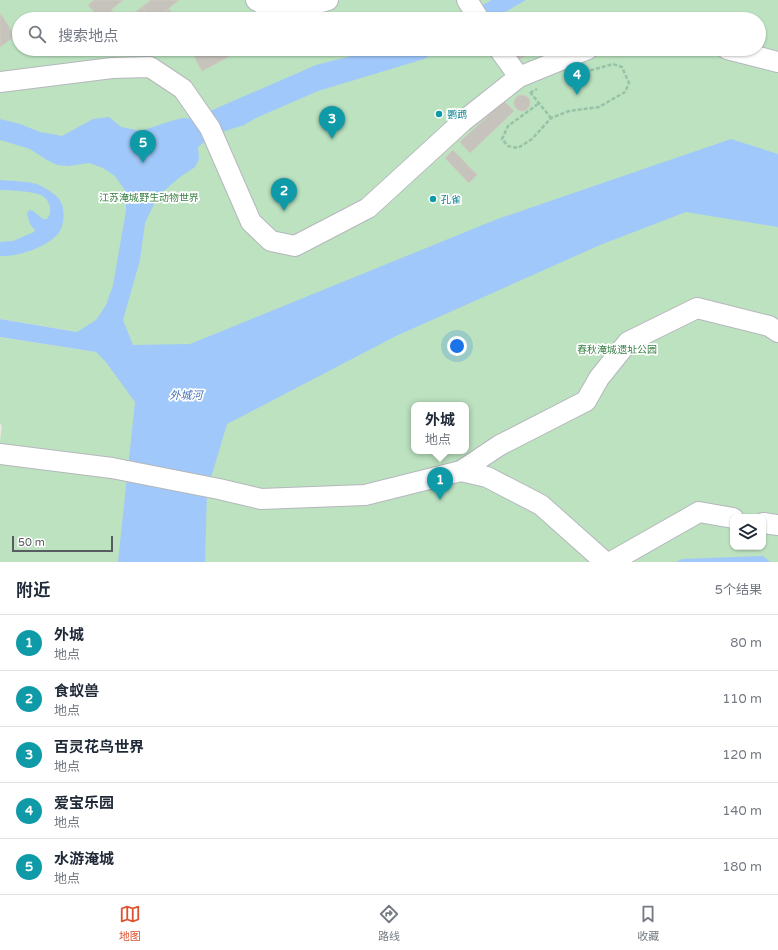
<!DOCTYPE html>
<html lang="zh">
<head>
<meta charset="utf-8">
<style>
  :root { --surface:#fff; --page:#f2f2f3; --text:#1f2937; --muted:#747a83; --line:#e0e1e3; --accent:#df5231 }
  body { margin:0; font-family:"Varela Round","Noto Sans SC",sans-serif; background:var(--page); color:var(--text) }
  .controls { position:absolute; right:12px; bottom:12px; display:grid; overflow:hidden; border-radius:8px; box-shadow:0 1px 3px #0004 }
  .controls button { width:36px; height:36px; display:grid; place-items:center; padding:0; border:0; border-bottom:1px solid var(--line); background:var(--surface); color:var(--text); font:20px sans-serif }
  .scale { position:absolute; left:12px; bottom:10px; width:101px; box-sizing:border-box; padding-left:4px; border:2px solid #585b60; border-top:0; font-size:11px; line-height:14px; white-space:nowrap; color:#585b60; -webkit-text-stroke:3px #fff; paint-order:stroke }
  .you { position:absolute; left:457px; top:346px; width:14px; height:14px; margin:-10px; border:3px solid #fff; border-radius:50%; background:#1a73e8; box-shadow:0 0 0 6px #1a73e833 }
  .badge { display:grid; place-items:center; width:26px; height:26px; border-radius:50%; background:var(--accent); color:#fff; font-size:13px; font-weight:700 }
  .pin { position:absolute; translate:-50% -33px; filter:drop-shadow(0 1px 2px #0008) }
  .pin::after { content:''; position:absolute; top:21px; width:14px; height:12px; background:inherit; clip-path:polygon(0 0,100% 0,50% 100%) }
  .popup { position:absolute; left:411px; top:402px; width:58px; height:52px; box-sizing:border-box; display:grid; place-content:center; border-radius:8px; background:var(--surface); filter:drop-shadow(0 1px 3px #0005); font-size:13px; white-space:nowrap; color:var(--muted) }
  .popup b { font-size:15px; color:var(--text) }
  .popup::after { content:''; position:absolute; left:50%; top:100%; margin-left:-8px; border:8px solid transparent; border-top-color:var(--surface) }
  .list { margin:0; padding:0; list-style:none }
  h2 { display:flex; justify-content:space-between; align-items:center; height:52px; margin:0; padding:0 16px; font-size:17px }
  h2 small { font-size:13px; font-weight:400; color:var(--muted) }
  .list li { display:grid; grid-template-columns:26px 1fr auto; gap:12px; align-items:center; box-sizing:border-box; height:56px; padding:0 16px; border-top:1px solid var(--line) }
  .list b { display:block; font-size:15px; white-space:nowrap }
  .list p { margin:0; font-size:13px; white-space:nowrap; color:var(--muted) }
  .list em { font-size:13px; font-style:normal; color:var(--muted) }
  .icon { flex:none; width:22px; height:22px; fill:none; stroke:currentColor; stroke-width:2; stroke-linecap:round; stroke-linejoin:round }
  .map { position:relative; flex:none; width:778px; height:562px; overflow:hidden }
  .search { position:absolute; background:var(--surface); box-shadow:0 1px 3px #0004; left:12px; right:12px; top:12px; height:44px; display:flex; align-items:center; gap:10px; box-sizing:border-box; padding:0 14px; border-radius:22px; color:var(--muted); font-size:15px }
  .sheet { height:332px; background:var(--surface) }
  nav { display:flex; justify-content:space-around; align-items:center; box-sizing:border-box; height:56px; border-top:1px solid var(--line); background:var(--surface); font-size:11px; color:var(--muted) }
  nav a { display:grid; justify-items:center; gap:2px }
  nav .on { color:var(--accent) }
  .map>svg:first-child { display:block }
</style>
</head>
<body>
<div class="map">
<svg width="778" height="562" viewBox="0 0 778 562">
  <rect width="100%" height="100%" fill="#ebe9df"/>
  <path fill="#bce2c0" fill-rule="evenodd" d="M0,0H778V562H0V441L2,425L0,424V337L96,352L77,332L0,319ZM19,19H759V49H19ZM414,405H466V451H414ZM733,517H763V547H733Z"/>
  <path fill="#a0c8fa" d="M492,0H526L493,19H456Z
    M379,49H441L424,59L318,91L256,118L244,125L219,133L210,111L316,65Z
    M109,117L121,127L141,131L174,120L184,118L197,119L208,139L198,147L199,159L195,167L180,177L158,196L145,223L140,260L123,320L133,345L190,344L495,220L731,139L778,154V227L686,212L600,245L396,336L227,424L207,491L205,562H118L135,402L105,361L96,352L0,337V319L77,332L96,320L106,305L113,285L126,211V192L115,176L103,168L89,163L68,166L57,165L47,160L30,149L0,140V119L20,124L40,132L62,136L93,119Z
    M0,180C9,181 32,181 39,185C45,188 56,194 59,199C66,208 65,228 56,236C44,248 17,257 0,256V242L13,241L34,232L35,230L30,224L27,214L29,210L33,211L43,219H47C54,210 49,197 38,194C26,191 12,190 0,190Z
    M763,556L770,562H676L682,559Z"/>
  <path fill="#c6c3bd" stroke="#cfcbbe" d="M94,0H123L111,10L119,19H100L88,5Z
    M151,0H179L156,19H152L142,7Z
    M142,7L152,19H127Z
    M169,9L177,19H156Z
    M0,13L15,36L0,47Z
    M200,14L204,19H194Z
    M125,49H138L130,56Z
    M159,49H174L165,56Z
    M207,49H226L230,56L202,71L194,56Z
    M514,49H540L519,59Z
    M514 103a8 8 0 1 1 16 0a8 8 0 1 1-16 0Z
    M504,101L514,111L470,153L460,142Z
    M453,150L477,175L469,183L445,158Z"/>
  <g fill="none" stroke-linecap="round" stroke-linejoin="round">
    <defs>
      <path id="minor" d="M256,0L268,7L292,10L328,0
        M467,0L479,19
        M499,49L519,77
        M727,49L778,62
        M0,82L112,68L150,67L183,89L210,128L251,222L271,241L295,246L368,208L462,122L519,77L588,49
        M0,454L112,468L219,489L261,499L365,495L461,471L487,477L541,505L605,562
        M461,471L500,445L586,401L599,378L628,342L697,308L769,326L778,332
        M763,523L778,525
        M611,562L699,512L733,518"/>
    </defs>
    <use href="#minor" stroke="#b5b7bc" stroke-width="22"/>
    <path stroke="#96c2a7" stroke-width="2.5" stroke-dasharray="4 2" stroke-linecap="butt" d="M530,92L551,118
      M530,93L537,89
      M538,104L508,126L502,139L508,146L518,148L532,139L551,118L569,111L599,107L625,92L629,83L622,67L613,64L567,77"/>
    <use href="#minor" stroke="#fff" stroke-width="20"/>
  </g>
  <g fill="#0f9aa8" stroke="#fff" stroke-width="1.5">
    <circle cx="439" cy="114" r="4"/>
    <circle cx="433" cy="199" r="4"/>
  </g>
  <g text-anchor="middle" stroke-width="3.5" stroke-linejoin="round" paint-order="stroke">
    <g font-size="10" fill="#0d838f" stroke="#fff" text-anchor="start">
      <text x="447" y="118">鹦鹉</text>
      <text x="441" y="203">孔雀</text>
    </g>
    <g font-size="10" fill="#387f43" stroke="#fff">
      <text x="149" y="201">江苏淹城野生动物世界</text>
      <text x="617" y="353">春秋淹城遗址公园</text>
    </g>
    <g font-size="11" font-style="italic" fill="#4571bb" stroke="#fff">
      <text x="186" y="399">外城河</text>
    </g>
  </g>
</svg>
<div class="controls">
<button><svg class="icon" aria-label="layers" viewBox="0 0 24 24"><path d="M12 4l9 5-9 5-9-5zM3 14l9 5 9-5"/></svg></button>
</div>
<div class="scale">50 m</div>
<div class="you"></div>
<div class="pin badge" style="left:440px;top:500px;background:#0f9aa8">1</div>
<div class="popup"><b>外城</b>地点</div>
<div class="pin badge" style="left:284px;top:211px;background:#0f9aa8">2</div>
<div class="pin badge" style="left:332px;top:139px;background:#0f9aa8">3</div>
<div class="pin badge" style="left:577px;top:95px;background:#0f9aa8">4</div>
<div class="pin badge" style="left:143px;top:163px;background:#0f9aa8">5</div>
<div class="search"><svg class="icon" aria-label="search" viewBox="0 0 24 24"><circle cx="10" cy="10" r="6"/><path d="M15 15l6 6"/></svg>搜索地点</div>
</div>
<section class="sheet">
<h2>附近<small>5个结果</small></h2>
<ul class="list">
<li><span class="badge" style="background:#0f9aa8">1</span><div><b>外城</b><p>地点</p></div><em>80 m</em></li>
<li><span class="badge" style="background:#0f9aa8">2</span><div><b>食蚁兽</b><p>地点</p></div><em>110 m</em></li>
<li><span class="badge" style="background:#0f9aa8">3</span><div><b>百灵花鸟世界</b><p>地点</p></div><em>120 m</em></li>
<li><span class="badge" style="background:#0f9aa8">4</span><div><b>爱宝乐园</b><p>地点</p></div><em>140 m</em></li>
<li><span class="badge" style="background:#0f9aa8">5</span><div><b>水游淹城</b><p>地点</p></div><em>180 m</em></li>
</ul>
</section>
<nav>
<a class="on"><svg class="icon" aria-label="map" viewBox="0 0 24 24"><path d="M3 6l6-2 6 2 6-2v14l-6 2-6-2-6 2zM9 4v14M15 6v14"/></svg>地图</a>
<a><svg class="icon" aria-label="directions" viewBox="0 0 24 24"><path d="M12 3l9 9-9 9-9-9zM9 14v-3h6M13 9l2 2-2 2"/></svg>路线</a>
<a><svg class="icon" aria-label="saved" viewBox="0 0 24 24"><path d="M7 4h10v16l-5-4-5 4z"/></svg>收藏</a>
</nav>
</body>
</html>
